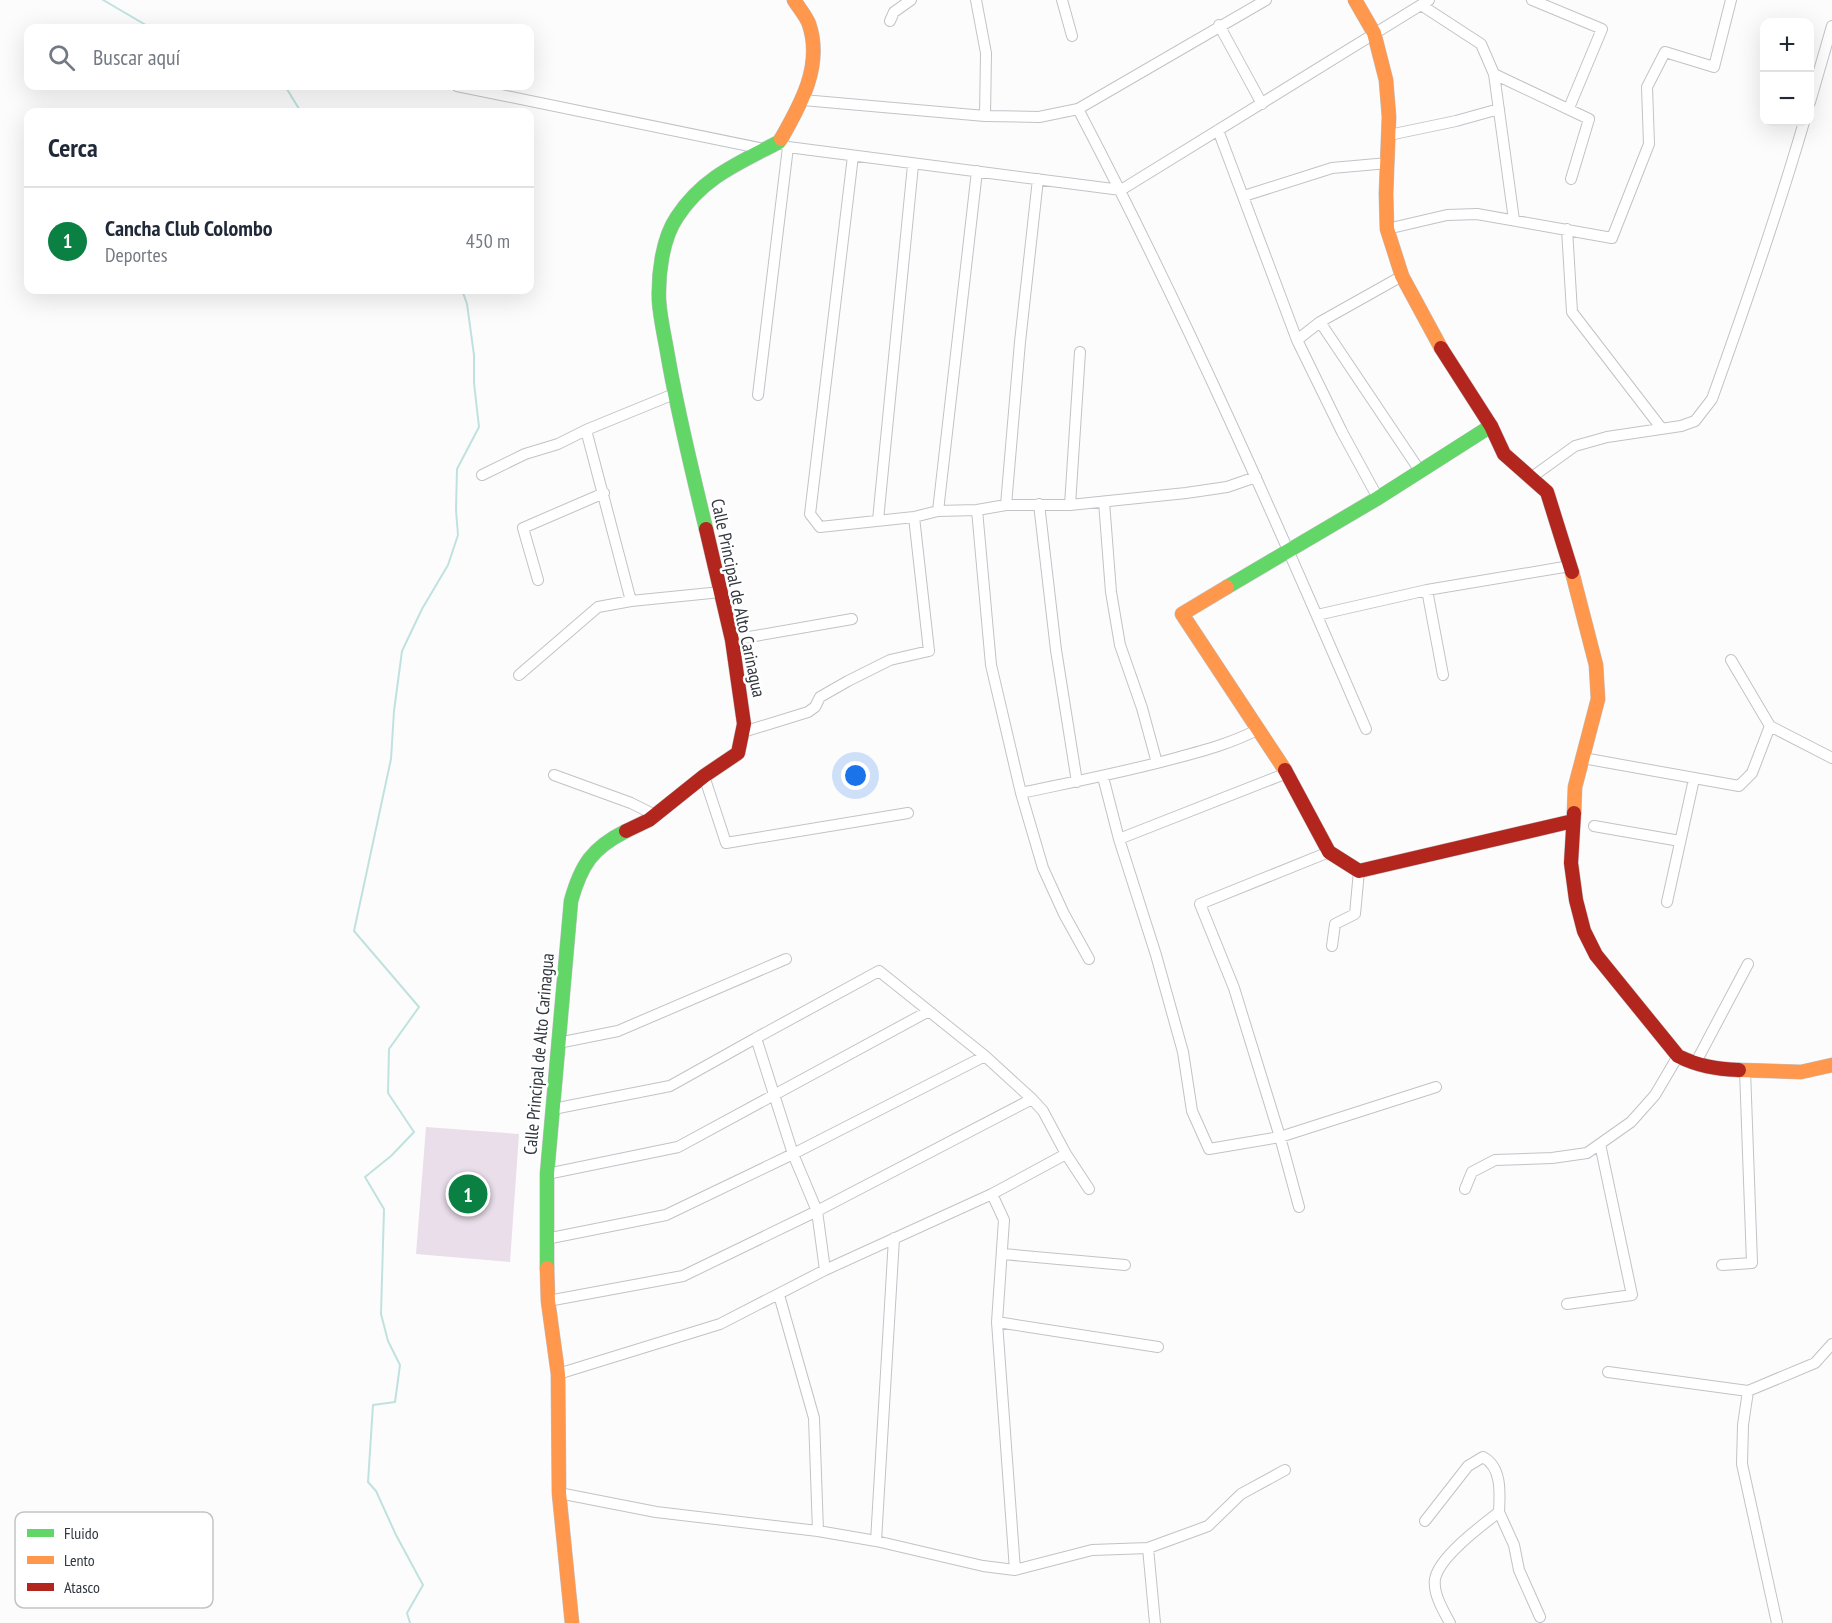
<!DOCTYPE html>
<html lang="es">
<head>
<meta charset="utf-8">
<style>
  :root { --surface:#fff; --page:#f2f2f3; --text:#1f2937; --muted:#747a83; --line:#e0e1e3; --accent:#0b8043 }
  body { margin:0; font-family:"PT Sans Narrow",sans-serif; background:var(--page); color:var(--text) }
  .controls { position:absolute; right:18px; top:18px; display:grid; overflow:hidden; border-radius:12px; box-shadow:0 6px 24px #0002 }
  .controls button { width:54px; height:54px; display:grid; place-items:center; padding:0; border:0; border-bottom:2px solid var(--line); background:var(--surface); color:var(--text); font:30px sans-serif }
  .you { position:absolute; left:856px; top:776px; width:21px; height:21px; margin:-15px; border:4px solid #fff; border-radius:50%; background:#1a73e8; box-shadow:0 0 0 9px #1a73e833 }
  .badge { display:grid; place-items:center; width:39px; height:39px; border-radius:50%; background:var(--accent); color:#fff; font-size:20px; font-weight:700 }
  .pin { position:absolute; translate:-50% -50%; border:3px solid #fff; box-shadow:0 2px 6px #0006 }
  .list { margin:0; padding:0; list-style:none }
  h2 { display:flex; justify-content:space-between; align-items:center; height:78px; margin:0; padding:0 24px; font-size:26px }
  h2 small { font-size:20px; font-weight:400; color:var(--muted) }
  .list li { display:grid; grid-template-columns:39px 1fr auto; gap:18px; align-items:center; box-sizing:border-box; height:108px; padding:0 24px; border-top:2px solid var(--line) }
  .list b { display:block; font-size:22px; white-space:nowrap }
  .list p { margin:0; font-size:20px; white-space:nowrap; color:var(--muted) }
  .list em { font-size:20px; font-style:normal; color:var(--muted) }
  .icon { flex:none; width:33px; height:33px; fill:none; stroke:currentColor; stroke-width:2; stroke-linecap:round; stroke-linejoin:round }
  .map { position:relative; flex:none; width:1832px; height:1623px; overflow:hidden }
  .search { position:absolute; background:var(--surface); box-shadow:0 6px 24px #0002; left:24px; top:24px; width:510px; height:66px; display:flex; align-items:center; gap:15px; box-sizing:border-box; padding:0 21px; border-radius:12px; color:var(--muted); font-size:22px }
  .panel { position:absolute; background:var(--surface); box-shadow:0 6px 24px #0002; left:24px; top:108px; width:510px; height:186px; border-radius:12px }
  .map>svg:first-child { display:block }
</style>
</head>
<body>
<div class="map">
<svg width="1832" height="1623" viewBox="0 0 1832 1623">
  <rect width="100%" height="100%" fill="#fcfcfc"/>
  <path fill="#e9deea" d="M426,1127L519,1134L510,1262L416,1254Z"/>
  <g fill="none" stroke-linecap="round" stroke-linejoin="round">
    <path stroke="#c0e2df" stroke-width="2" d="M103,0L151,28
      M285,86L301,112
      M410,1623L407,1613L423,1585L396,1535L376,1491L368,1482L373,1405L395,1402L400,1365L388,1341L381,1314L384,1209L365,1177L391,1156L414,1132L388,1093L389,1049L419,1007L354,931L391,759L394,711L402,651L422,609L448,565L458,535L456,510L457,469L479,427L474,383V355L467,304L462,290"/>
    <defs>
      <path id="street" d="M976,0L986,53L985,116
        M1062,0L1072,36
        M1532,0L1602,29L1569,108
        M1421,5L1481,44L1494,74L1514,220
        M890,21L894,12L911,0
        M1219,25L1262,104
        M1494,74L1589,119L1571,179
        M457,86L764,149
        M803,100L985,116L1039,117L1078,109L1266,0
        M1810,102L1832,26
        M1078,109C1184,311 1276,520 1366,729
        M1218,130L1297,340L1342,432L1378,498
        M1389,135L1456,121L1499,109
        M779,142L788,147L1121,190L1429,0
        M853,156L810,514L820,527L914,517L938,511L977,510L1006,505H1070L1186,493L1227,487L1256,477
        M1244,196L1332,168L1388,163
        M1387,229L1447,215L1477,214L1612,238L1649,144L1647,87L1665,52L1714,67L1731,0
        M1567,229L1572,312L1662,429
        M1320,322L1420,471
        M1297,340L1320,322L1402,276
        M674,394L586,430L631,601L721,592
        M758,395L788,147
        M482,475L525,454L558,444L586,430
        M1532,477L1575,446L1607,437L1681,426L1695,421L1712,399C1745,307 1777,215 1804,122
        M1104,502L1111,592L1120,645L1142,708L1157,763
        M1039,504L1056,650L1077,782
        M1006,505L1020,342L1038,179
        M1070,505L1080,352
        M977,510L991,665L1021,793L1043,868L1064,914L1089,959
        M938,511L977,171
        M878,520L913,165
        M538,580L523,528L604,493
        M1427,590L1443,675
        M1317,615L1427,590L1570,566
        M732,640L852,619
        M1731,660L1770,726
        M519,675L598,607L631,601
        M743,732L808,712L815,707L820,697L848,681L890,660L929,651L914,517
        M1583,758L1739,786L1752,773L1770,726L1832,758
        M554,775L631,803L655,815
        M704,776L726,843L908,813
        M1103,777L1119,839L1156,955L1183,1052L1192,1111L1209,1149L1280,1137L1436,1087
        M1021,793C1073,782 1125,772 1176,758C1206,750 1232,743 1259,729
        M1594,826L1680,841
        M1119,839L1287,773
        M1667,902L1694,779
        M1332,946L1335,924L1355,914L1359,871
        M756,1038L879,971L985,1056L1032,1099L1043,1111L1066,1154L1089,1189
        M558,1043L618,1031L786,959
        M1695,1064L1748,964
        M553,1109L670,1086L756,1038L793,1154L817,1211L825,1270
        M547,1174L678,1147L929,1011
        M1465,1189L1472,1172L1495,1160L1552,1158L1587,1153L1631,1122L1655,1095L1678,1056
        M992,1194L1004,1220L997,1322L1015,1570
        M1299,1207L1280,1137L1234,988L1200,904L1329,852
        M546,1239L666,1215L793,1154L985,1056
        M1003,1254L1125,1265
        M1722,1265L1752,1263L1745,1070
        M779,1295L814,1418L818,1531
        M548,1301L683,1276L817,1211L1032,1099
        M1567,1304L1632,1295L1600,1144
        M997,1322L1158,1347
        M1608,1372L1748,1391
        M558,1374L720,1324L825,1270L992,1194L1066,1154
        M559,1493L656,1512L818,1531L876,1541L983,1566L1015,1570L1092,1550L1148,1548L1155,1623
        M1425,1521L1468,1466L1483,1457C1502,1467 1500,1493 1499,1512
        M876,1541L894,1238
        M1148,1548L1208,1526L1241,1494L1285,1470
        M1450,1623C1443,1610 1433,1594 1435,1579C1439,1557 1481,1526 1499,1512L1514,1545L1519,1570L1540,1617
        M1777,1623L1742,1464L1743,1425L1748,1391L1815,1363L1832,1344"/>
      <path id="fast" d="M706,529C692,470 677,411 667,351C664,334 660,317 659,301C658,275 662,239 677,217C703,177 739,163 779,142L781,139
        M1227,587L1378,498L1491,426
        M547,1268V1174L571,901C581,865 592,848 626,831"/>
      <path id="slow" d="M1355,0L1374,33L1386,80L1389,117L1386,194L1387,229L1402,276L1441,348
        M781,139C801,104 823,65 809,24C806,16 799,8 794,0
        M1572,572L1596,665L1598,699L1575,787L1574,813
        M1227,587L1182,614L1285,770
        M1739,1070L1801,1072L1832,1065
        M547,1268L548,1301L558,1374L559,1493L572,1623"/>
      <path id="jam" d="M1441,348L1491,426L1504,454L1547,492L1572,572
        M1285,770L1329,852L1359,871L1573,821
        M1574,813L1571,863L1576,900L1584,931L1596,955L1678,1056C1698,1066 1716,1069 1739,1070
        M626,831L649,820L704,776L738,753L744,724L732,640L706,529"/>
    </defs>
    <use href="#street" stroke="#c1c3c7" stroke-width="12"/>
    <use href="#fast" stroke="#c1c3c7" stroke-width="15"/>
    <use href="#slow" stroke="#c1c3c7" stroke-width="15"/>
    <use href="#jam" stroke="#c1c3c7" stroke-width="15"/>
    <use href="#street" stroke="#fff" stroke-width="10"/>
    <use href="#fast" stroke="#63d668" stroke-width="14"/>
    <use href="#slow" stroke="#ff974d" stroke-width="14"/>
    <use href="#jam" stroke="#b3261e" stroke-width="14"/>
  </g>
  <g text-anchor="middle" stroke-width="5" stroke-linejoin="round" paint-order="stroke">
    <g font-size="18" fill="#31373e" stroke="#fff">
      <text transform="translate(738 598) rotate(78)" y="6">Calle Principal de Alto Carinagua</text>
      <text transform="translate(539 1054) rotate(-85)" y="6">Calle Principal de Alto Carinagua</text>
    </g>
  </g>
  <rect x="15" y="1512" width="198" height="96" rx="9" fill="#fff" stroke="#c1c3c5" stroke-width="1.5"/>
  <rect x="27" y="1529" width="27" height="8" fill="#63d668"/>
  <rect x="27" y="1556" width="27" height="8" fill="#ff974d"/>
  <rect x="27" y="1583" width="27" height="8" fill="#b3261e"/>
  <g font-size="16" fill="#31373e">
    <text x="64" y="1539">Fluido</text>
    <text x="64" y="1566">Lento</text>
    <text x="64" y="1593">Atasco</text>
  </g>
</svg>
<div class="controls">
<button>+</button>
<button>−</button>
</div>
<div class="you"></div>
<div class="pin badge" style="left:468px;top:1194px">1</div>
<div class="search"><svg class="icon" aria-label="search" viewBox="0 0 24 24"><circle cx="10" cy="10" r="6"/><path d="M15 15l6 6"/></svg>Buscar aquí</div>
<section class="panel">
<h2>Cerca<small></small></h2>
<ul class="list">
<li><span class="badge">1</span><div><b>Cancha Club Colombo</b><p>Deportes</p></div><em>450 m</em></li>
</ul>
</section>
</div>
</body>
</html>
